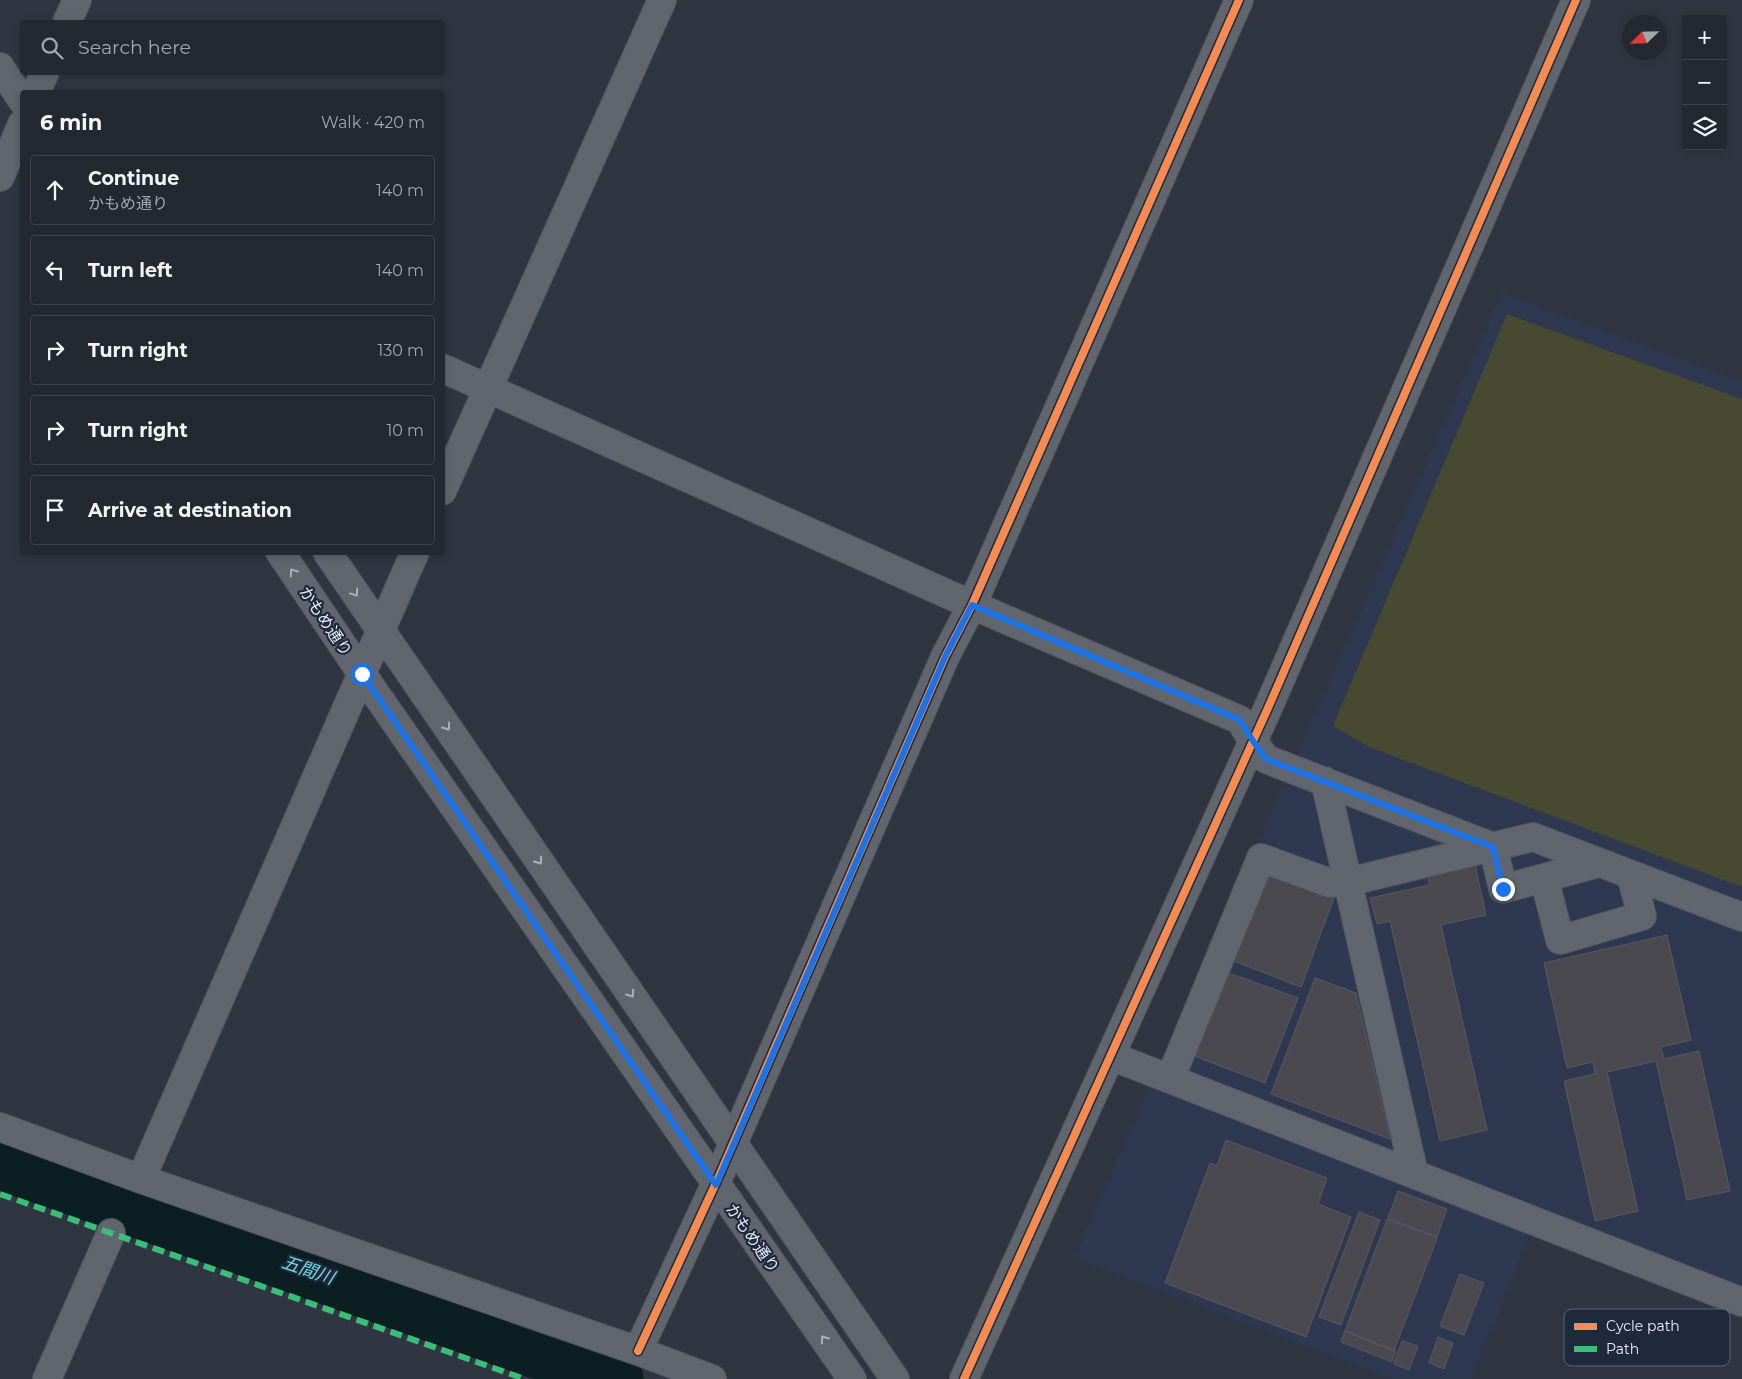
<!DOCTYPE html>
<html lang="en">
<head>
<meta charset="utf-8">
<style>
  :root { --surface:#242831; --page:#30343d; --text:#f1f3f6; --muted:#a3a6ab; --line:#41444d }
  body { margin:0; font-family:Montserrat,"Noto Sans JP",sans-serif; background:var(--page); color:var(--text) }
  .controls { position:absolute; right:15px; top:15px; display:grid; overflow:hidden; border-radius:5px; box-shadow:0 2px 8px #0003 }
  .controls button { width:45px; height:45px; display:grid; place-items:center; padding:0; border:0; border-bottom:1px solid var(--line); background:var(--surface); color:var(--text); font:25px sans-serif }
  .compass { position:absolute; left:1622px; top:15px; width:45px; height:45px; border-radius:50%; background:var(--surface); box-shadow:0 2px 8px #0003; rotate:247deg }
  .stop { position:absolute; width:15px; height:15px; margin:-11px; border:4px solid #1a73e8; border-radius:50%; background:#fff }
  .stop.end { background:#1a73e8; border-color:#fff; box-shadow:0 1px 5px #0008 }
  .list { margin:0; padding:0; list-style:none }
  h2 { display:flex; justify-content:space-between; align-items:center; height:65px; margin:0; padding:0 20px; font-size:21px }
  h2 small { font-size:16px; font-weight:400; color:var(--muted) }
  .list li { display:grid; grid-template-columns:32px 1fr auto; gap:15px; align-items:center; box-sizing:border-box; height:70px; margin:0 10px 10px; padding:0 10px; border:1px solid var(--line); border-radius:5px }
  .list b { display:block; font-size:19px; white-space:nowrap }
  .list p { margin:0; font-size:16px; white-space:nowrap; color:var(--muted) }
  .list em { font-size:16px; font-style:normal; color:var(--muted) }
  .icon { flex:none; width:28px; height:28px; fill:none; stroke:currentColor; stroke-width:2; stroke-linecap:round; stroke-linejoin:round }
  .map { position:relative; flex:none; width:1742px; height:1379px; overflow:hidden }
  .search { position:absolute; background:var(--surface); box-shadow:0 2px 8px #0003; left:20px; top:20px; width:425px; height:55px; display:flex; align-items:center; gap:12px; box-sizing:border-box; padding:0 18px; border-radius:5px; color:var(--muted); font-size:19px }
  .panel { position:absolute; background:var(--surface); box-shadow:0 2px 8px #0003; left:20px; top:90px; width:425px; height:465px; border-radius:5px }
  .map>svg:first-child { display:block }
</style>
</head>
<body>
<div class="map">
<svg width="1742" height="1379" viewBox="0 0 1742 1379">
  <rect width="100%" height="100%" fill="#303641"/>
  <path fill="#2e3951" d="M1502,293L1742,382V1320L1530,1235L1471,1379H1393L1074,1258Z"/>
  <path fill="#474931" d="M1507,314L1742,399V887L1369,747L1333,726Z"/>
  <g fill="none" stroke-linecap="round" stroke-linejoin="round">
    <path stroke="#0b1e21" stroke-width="55" d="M0,1162L616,1379"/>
  </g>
  <path fill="#4b4950" stroke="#5b5960" d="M1475,865L1486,915L1441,925L1487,1130L1440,1141L1390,921L1377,924L1370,898L1430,885L1428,876Z
    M1265,869L1335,895L1301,987L1231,960Z
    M1667,935L1691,1040L1661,1047L1664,1059L1699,1051L1730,1191L1687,1200L1656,1061L1607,1072L1638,1211L1595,1221L1564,1081L1595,1074L1593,1062L1567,1068L1544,963Z
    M1226,972L1298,998L1265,1083L1194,1056Z
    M1315,978L1356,993L1390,1139L1271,1094Z
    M1226,1140L1327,1178L1318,1204L1351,1217L1306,1337L1165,1283L1210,1163L1217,1165Z
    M1398,1191L1447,1209L1437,1237L1388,1218Z
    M1359,1212L1380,1220L1341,1325L1319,1317Z
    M1387,1219L1437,1238L1394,1351L1345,1331Z
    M1460,1274L1484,1283L1464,1335L1440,1326Z
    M1345,1331L1396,1351L1392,1362L1341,1342Z
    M1438,1337L1453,1343L1444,1369L1429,1363Z
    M1402,1341L1418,1346L1409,1370L1394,1364Z"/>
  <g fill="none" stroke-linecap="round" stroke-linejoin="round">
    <defs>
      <path id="minor" d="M67,22L77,0
        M0,67L22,100
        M36,92L45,72
        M0,177L22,124
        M442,368L972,605L1240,720L1253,741L1266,759L1493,847L1503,889L1599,863
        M442,491L662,0
        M280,552L362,674L852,1379
        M327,552L895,1379
        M1325,781L1414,1174
        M1544,878L1560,940L1642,916L1631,875
        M1111,1056L1742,1302
        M1170,1079L1261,858L1330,883L1348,882L1533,837L1742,917
        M0,1127L141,1179L638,1351L712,1379
        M141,1179L415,552
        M638,1351L715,1185L945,657L972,605L1239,0
        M47,1379L111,1233
        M964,1379L1268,708L1576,0"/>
    </defs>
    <use href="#minor" stroke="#4f545e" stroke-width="30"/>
    <use href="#minor" stroke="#61666e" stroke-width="28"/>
    <path stroke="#3abd76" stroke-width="6" stroke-dasharray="12 6" stroke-linecap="butt" d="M0,1194L525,1379"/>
    <defs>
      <path id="cycleway" d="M638,1351L715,1185L945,657L972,605L1239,0
        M964,1379L1268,708L1576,0"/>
    </defs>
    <use href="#cycleway" stroke="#20293c" stroke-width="11"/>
    <use href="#cycleway" stroke="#f68b52" stroke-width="8"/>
  </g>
  <defs><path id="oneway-chevron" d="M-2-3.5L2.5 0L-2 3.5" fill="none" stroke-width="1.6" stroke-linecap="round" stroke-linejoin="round" transform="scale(1.25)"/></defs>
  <g stroke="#abb0bb">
    <use href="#oneway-chevron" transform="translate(293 572) rotate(-124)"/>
    <use href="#oneway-chevron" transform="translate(355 593) rotate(56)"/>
    <use href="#oneway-chevron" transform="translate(447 727) rotate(55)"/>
    <use href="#oneway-chevron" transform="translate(539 861) rotate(55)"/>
    <use href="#oneway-chevron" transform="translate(631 994) rotate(55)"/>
    <use href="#oneway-chevron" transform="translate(824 1339) rotate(-125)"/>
  </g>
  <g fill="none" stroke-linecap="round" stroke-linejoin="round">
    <path stroke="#1a73e8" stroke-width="6" d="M362,674L716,1185L945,657L972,605L1240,720L1253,741L1266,759L1493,847L1503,889"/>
  </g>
  <g text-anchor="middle" stroke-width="4.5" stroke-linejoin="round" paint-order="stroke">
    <g font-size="16" fill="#e7edfa" stroke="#20293c">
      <text transform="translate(326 621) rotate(56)" y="6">かもめ通り</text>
      <text transform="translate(753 1238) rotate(55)" y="6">かもめ通り</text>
    </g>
    <g font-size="18" font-style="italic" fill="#70d9e2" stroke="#20293c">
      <text transform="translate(308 1270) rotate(19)" y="6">五間川</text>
    </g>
  </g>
  <rect x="1564" y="1309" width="166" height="57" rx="8" fill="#20293c" stroke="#5c6475" stroke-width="1"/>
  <rect x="1574" y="1323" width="23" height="7" fill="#f68b52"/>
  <rect x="1574" y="1346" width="23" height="6" fill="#3abd76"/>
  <g font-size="14" fill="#e7edfa">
    <text x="1606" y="1331">Cycle path</text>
    <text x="1606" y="1354">Path</text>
  </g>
</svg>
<div class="controls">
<button>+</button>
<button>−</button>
<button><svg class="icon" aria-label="layers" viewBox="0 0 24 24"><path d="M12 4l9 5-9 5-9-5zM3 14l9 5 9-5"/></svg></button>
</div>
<svg class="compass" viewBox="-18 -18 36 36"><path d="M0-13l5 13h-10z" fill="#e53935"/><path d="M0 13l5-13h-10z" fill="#a3a6ab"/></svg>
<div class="stop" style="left:362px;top:674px"></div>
<div class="stop end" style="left:1503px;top:889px"></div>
<div class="search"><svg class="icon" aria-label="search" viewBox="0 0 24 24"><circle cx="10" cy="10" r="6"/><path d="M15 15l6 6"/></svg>Search here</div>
<section class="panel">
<h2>6 min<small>Walk · 420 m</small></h2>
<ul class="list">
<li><svg class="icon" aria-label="ahead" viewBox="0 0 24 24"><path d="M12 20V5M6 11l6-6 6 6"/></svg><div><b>Continue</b><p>かもめ通り</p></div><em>140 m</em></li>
<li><svg class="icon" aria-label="left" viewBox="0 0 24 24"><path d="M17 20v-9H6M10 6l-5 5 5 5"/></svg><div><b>Turn left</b></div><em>140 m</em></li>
<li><svg class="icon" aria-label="right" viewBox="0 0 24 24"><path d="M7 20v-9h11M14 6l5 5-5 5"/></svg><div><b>Turn right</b></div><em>130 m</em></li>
<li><svg class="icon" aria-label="right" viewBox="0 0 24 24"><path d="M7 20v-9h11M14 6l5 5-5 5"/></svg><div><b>Turn right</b></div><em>10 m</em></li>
<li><svg class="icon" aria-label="arrive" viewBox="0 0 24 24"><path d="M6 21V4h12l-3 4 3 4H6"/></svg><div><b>Arrive at destination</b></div></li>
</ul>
</section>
</div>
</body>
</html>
